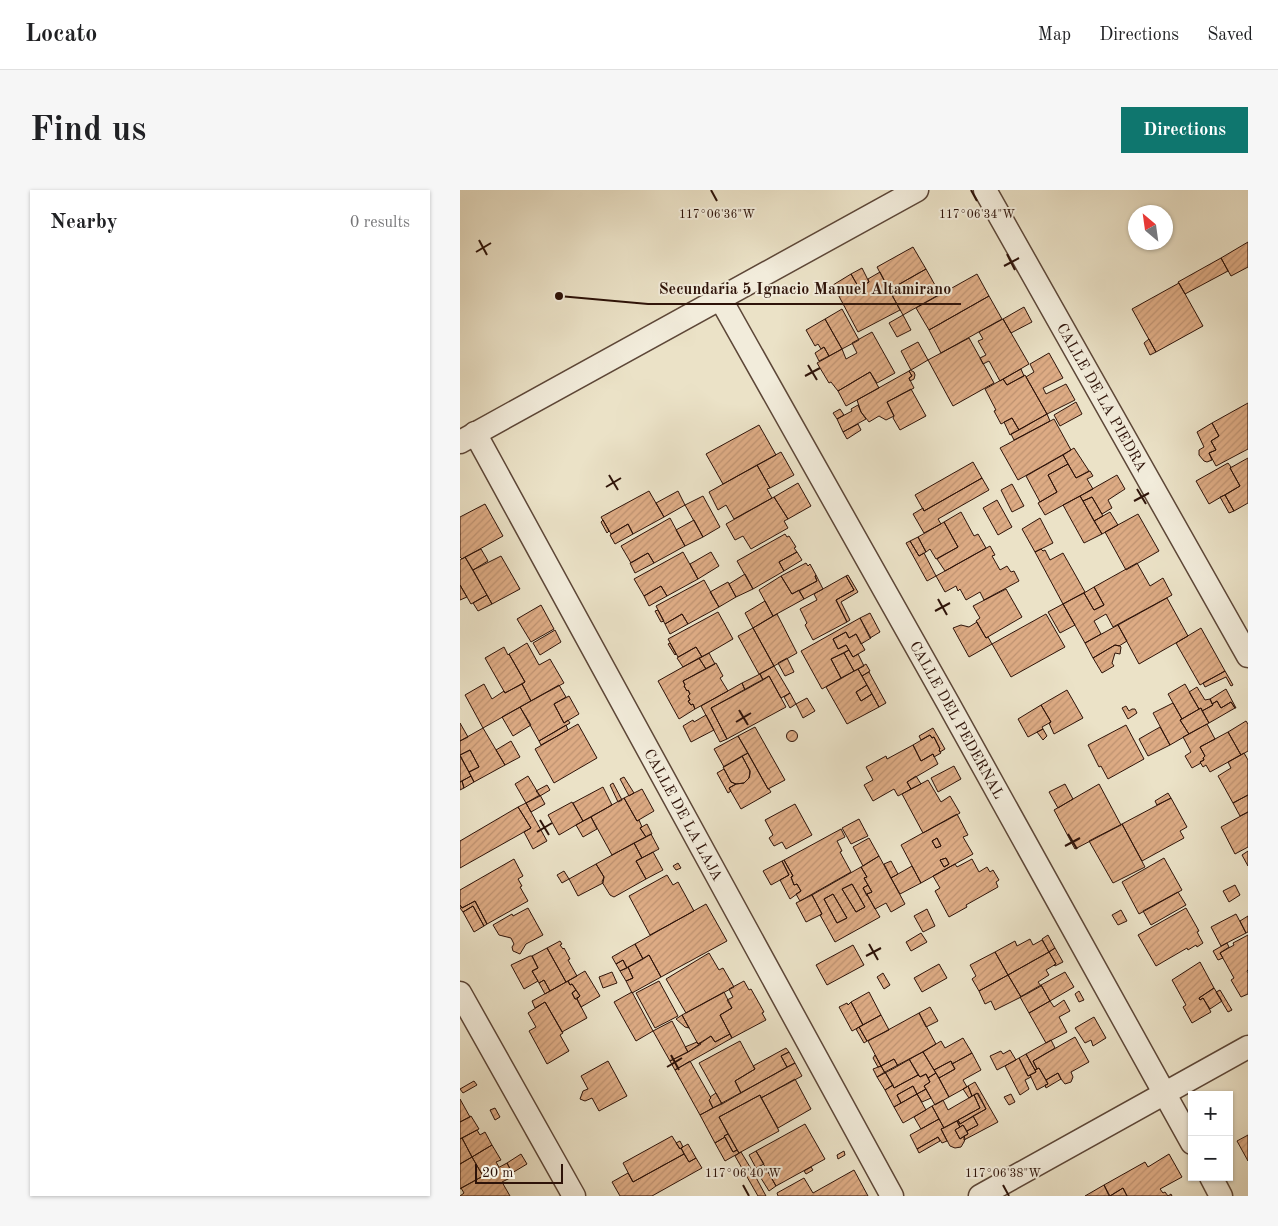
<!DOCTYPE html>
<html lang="en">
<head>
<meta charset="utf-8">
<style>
  :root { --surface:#fff; --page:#f6f6f6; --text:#202124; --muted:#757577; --line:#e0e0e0; --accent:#0f766e }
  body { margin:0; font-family:"Old Standard TT",serif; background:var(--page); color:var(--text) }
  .controls { position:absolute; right:15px; bottom:15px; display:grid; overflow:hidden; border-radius:0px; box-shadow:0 1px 4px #0004 }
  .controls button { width:45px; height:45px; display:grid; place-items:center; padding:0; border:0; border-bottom:1px solid var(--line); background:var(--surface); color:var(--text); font:25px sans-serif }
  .compass { position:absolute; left:668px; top:15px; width:45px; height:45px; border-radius:50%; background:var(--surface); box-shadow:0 1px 4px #0004; rotate:331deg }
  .scale { position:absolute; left:15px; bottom:12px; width:88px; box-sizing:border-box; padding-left:5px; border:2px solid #2e1309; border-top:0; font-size:14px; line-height:18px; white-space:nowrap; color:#2e1309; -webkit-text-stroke:4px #f2ecdb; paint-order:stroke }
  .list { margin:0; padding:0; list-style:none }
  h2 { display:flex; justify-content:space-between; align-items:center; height:65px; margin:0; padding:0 20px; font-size:21px }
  h2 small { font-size:16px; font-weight:400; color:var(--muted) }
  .map { position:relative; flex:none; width:788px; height:1006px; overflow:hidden; border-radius:0px }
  header { display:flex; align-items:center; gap:30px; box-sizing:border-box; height:70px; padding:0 25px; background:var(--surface); border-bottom:1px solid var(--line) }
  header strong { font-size:24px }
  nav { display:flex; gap:28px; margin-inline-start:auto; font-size:18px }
  .intro { display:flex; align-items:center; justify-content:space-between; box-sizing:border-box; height:120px; padding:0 30px }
  h1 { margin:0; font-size:35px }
  .button { padding:12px 22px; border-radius:0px; background:var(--accent); color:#fff; font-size:18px; font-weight:700 }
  main { display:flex; gap:30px; padding:0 30px }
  aside { flex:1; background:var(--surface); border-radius:0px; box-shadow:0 1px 4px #0004 }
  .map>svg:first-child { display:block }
</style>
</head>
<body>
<header>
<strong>Locato</strong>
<nav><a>Map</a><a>Directions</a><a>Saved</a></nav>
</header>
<div class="intro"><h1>Find us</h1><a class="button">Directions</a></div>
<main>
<aside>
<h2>Nearby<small>0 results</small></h2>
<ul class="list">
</ul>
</aside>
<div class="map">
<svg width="788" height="1006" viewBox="0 0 788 1006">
  <defs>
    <pattern id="building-hatch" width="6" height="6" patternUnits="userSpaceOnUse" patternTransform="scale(1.25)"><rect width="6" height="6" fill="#ddab84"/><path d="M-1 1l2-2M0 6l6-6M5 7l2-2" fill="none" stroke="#be9271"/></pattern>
  </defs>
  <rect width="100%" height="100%" fill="#ebe2c7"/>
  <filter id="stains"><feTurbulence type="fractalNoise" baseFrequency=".004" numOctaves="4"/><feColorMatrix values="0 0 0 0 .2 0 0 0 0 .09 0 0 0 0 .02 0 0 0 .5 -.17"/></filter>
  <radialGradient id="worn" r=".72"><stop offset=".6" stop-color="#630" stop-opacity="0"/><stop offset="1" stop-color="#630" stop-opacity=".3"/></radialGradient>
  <path fill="url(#building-hatch)" stroke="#2e1309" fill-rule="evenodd" d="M788,52V77L771,86L761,68Z
    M453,57L466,79L429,100L417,77Z
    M761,68L768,81L725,104L718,92Z
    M402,78L409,92L399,98L391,84Z
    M466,79L480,104L443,125L429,100Z
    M420,82L440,120L398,142L373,95L391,84L399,98L409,92L408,89Z
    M517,84L529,106L469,140L456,118Z
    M719,93L743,136L696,162L672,119Z
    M529,106L542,129L481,163L469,140Z
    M564,117L572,132L551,143L543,129Z
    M382,119L399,150L382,159L365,129Z
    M443,125L451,140L437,147L429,133Z
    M365,129L382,159L369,166L364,157L361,159L358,154L355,156L346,140Z
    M543,129L569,174L540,191L529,171L523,174L520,168L526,165L518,151L523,149L519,142Z
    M412,142L435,183L417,193L410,182L378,201L371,192L369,193L357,173L382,159L386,169L397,163L392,153Z
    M509,148L534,193L493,216L468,170Z
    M689,149L696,162L690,165L684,153Z
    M458,152L468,170L451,180L441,161Z
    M364,157L369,166L359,171L355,163Z
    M589,163L603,188L583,198L586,204L606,194L615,210L587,224L566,187L574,182L570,174Z
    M561,179L564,186L547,195L543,189Z
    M450,180L454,182L455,185L454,189L450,191L449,188L452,186L449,181Z
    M449,181L452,186L449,188L454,198L427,212L434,226L426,230L419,226L409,232L401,222L397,210Z
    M410,182L419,198L386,216L378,201Z
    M565,185L587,224L559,240L552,228L541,234L534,221L536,220L525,199L543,189L547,195Z
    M451,199L466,226L440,240L433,228L434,226L427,212Z
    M616,212L622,224L600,236L594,225Z
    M788,213V259L756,276L749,263L756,260L751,251L759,246L752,233Z
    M398,215L401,222L406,229L383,242L377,229L392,221L391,219Z
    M380,219L384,225L377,229L373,223Z
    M587,224L590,231L554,250L551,244Z
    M552,228L559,240L550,245L544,232Z
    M594,229L611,260L558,290L540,258Z
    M752,233L759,246L751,251L756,260L749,263L752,270L747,272L744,271L739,265V260L744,257L737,242Z
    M398,234L401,240L387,249L383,242Z
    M299,235L316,265L263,294L246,264Z
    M614,258L629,281L616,288L603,265Z
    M321,262L334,285L310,298L297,275Z
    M603,265L608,274L588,285L597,302L580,312L566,286Z
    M788,268V313L774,321L765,305L780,296L770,278Z
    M513,272L522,288L464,321L455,305Z
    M768,273L771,277L770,278L780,296L749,314L736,291Z
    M608,274L616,288L630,281L633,286L627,289L633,299L585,325L578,313L597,302L588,285Z
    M297,275L310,298L307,299L312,308L274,329L266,315L258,320L249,302Z
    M657,285L665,299L648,310L652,318L642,324L632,307L623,311L620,306Z
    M522,288L529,300L478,329L481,334L464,343L453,324L463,318L464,321Z
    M338,293L351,316L328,329L314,307Z
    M552,294L564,316L552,322L541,300Z
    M189,301L204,327L173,344L168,334L151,344L141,327Z
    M218,301L225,315L204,327L196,313Z
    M765,305L774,321L769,323L760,307Z
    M243,306L260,337L243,347L225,315Z
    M620,306L642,344L624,353L603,315Z
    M314,307L328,329L324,331L328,338L291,359L283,346L275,350L266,334Z
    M632,307L643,326L634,331L623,311Z
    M537,310L552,337L538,345L523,318Z
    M25,314L43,346L2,369L0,367V327Z
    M501,322L514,346L518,344L526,358L485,381L477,369L498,357L484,332Z
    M650,322L658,335L642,344L634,331Z
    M678,324L699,361L666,380L645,342Z
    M210,328L225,356L194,373L188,363L171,373L161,356Z
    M580,328L593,353L575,362L562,339Z
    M143,330L149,341L147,343L141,332Z
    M234,330L243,347L225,356L216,340Z
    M484,332L498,357L476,369L470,359L466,362L458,347Z
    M168,334L173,344L155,354L150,345Z
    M325,344L327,347L329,346L336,357L334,358L337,362L319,372L324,381L293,399L277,371Z
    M458,347L466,362L459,366L450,351Z
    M450,351L459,366L464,363L476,386L467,391L446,353Z
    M530,356L535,365L532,366L540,380L547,376L551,382L554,381L559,391L524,410L520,402L506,410L500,399L498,401L496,396L485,402L476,386Z
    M21,359L28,371L13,380L5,367Z
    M581,359L583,361L585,360L590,370L603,363L625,402L603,414L575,362Z
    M223,362L238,389L207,406L201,396L184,406L174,389Z
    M251,362L259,376L238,389L230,374Z
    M337,362L342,370L324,381L319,372Z
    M188,363L194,373L175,383L170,373Z
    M41,366L60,399L32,414L13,380Z
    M5,367L27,405L11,414L0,395V370Z
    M346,373L348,376L350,374L356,385L355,386L357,391L332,404L321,386Z
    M677,373L690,396L703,388L712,405L653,437L646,424L634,431L641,444L625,453L603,414L624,403L634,420L644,415L634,397Z
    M285,384L293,399L276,407L269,394Z
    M356,385L363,399L344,409L339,401L357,391L355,386Z
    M388,385L398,402L381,412L390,430L387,432L376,410L394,400L386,386Z
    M321,386L332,404L339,400L344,409L313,426L299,400Z
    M386,386L394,400L376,410L387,432L353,450L345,435L347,433L340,419L357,410L354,404Z
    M244,390L259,417L228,434L222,424L205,434L196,416Z
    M268,392L276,407L259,417L250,402Z
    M0,395L7,407L0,410Z
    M201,396L207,406L189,416L184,406Z
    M634,397L644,415L634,420L624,403Z
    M546,399L562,427L526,448L516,431L520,428L513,416Z
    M27,405L32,414L18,421L13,413Z
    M707,408L728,446L679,474L658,435Z
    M305,411L313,426L293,438L285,423Z
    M603,414L615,435L600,443L588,422Z
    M81,415L94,439L71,452L57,429Z
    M198,420L204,431L201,432L195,421Z
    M258,422L273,449L242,467L236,457L218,467L208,449Z
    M410,423L420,442L410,448L400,428Z
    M222,424L228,434L210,444L205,434Z
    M317,424L337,463L314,476L293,438Z
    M586,424L605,457L551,487L532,454Z
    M400,428L411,448L401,454L396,444L389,448L386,442L373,449L378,459L386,455L389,460L371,469L381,488L362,499L341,461Z
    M517,432L526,448L528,447L532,454L509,467L493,438L501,435L509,437Z
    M658,435L667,451L659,456L655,455L633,468L625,453Z
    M293,438L314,476L299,484L278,446Z
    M741,438L765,481L740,495L716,453Z
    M95,440L101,452L80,465L73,453Z
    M386,442L389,448L396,444L405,460L393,467L386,455L378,459L373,449Z
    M67,453L79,475L90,469L104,493L71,511L62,494L65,492L49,464Z
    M210,453L216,464L215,465L208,454Z
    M655,455L660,456L661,457L660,464L655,463L652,473L654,476L642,483L633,468Z
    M44,457L48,465L49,464L65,492L45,503L25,468Z
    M236,457L242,467L223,477L217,468Z
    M389,460L393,467L398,464L404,476L394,481L384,463Z
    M249,463L255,474L246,479L239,468Z
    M384,463L394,481L381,488L371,469Z
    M239,468L246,479L223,491L225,495L224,496L227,501L228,500L230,504L228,506L230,510L228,511L231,515L233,514L235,519L219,529L198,491Z
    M327,468L334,482L325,486L318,473Z
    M256,473L263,486L260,488L268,501L235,519L233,514L231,515L228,511L230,510L228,506L230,504L228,500L227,501L224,496L225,495L223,491Z
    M406,474L410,481L402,486L398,479Z
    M314,476L330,503L321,508L309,486L303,490L300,484Z
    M398,479L407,495L396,502L401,511L412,504L419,517L387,534L366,497Z
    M765,481L773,495L771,496L766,487L745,497L743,493Z
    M409,482L426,513L419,517L402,486Z
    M300,484L303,490L285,500L282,493Z
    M309,486L326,517L267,549L251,518Z
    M282,493L285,500L251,518L267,549L260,552L241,516Z
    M24,494L32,509L44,501L45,503L62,494L71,511L23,538L5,505Z
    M725,494L739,519L722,529L708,504Z
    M99,495L106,507L94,514L104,533L108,530L110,533L79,551L60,517Z
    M407,495L412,504L401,511L396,502Z
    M737,497L745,510L750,509L753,515L742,521L741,518L739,519L729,502Z
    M766,499L776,518H775L771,512L761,518L757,511L752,514L750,509Z
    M607,500L623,528L594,544L589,533L591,532L581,515Z
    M330,503L336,514L330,518L324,507Z
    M109,506L119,524L104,533L94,514Z
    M347,508L355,521L343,528L336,514Z
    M757,511L761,518L771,512L775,518L749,533L742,521L753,515L752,514Z
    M713,513L722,529L720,530L729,544L710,555L693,523Z
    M581,515L591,532L582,537L583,539L568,547L558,529Z
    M666,516L669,521L672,519H675L677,523L668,529L662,518Z
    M60,517L71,535L53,546L42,527Z
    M741,518L749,533L729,544L720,530Z
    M246,525L254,540L231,552L223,536L233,530L234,532Z
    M786,531L788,534V561L781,565L768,542Z
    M0,533L8,547L0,551Z
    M118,534L137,568L94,593L75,559Z
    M747,534L755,549L740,557L745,566L743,568L744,570L740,572L741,573L732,578L725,566L731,562L723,547Z
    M106,535L108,540L81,555L79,551Z
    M666,535L684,569L648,589L641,576L639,577L628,555Z
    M295,537L325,590L308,599L278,546Z
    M700,537L710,555L688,566L679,549Z
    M23,538L45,575L14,592L9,582L19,577L10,560L0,565V551Z
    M473,538L485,559L480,562L479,560L480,559L474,547L472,548L470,545L461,550L459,546Z
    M583,539L587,546L583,550L577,542Z
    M326.5 546a5.5 5.5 0 1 1 11 0a5.5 5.5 0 1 1-11 0Z
    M768,542L781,565L750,582L746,575L743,577L740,572L744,570L743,568L745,566L740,557Z
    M470,545L472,548L474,547L480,559L479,560L481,563L474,567L473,564L461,571L453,555Z
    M278,546L288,563L264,577L254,559Z
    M51,551L60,567L45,575L36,560Z
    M453,555L461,571L473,564L478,574L447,592L451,599L438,606L434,599L413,611L404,595L413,590L406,577L426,566L427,569Z
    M10,560L19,577L9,582L0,565Z
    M288,563L308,599H309L311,602L281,619L269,598L276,594L284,593L289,588L290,581L282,566Z
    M784,563L788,570V605L773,613L758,586L771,578L768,572Z
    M0,566L11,586L0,592Z
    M282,566L290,581V584L289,588L284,593L276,594L271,592L263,577Z
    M494,576L501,589L478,602L471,588Z
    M264,579L271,592L276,594L269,598L271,601L268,603L257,583Z
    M11,586L14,592L4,598L2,591Z
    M68,586L80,606L66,613L55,594Z
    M456,586L461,594L451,599L447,592Z
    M164,587L174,603L169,606L160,589Z
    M468,590L481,612L490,606L500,623L463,643L442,604Z
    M2,591L4,598L0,600V592Z
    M153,593L162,610L158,612L150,595Z
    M605,594L613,609L598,618L589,602Z
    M639,594L661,635L615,659L594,620Z
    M87,595L90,600L80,606L76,601Z
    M143,597L152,615L123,631L113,613Z
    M182,599L194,621L177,631L164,608Z
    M708,603L711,608L697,615L695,611Z
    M80,605L85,614L71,622L66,613Z
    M788,605V622L780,626L773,613Z
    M164,608L177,631L179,630L182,637L180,638L186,647L152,665L131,627Z
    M711,608L727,637L720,641L724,648L682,671L662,634Z
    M112,612L123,631L99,645L88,625Z
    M66,613L87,651L73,659L64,642L71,638L58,617Z
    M335,614L352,645L326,659L322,652L314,656L309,648L313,645L305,630Z
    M58,617L71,638L0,678V651Z
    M788,622V657L775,664L761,637Z
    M497,624L508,645L503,647L513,664L461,693L441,655ZM477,648L481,656L476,658L472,651ZM486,668L489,674L484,677L480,670Z
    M131,627L137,639L123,647L116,635Z
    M399,629L408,646L391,654L382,638Z
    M187,634L192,644L186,647L180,638Z
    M662,634L685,677L653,693L629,651Z
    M381,639L385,647L377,651L382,661L380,662L391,682L340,711L336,704L341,701L337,694L334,695L331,687L333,686L324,670Z
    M191,644L199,659L182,668L174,653Z
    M409,648L419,666L403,676L393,657Z
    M477,648L481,656L476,658L472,651Z
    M174,653L182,668L176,671L186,689L154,707L150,705L142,692L144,687L136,674Z
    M788,661V676L782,665Z
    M193,662L203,680L186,689L176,671Z
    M419,666L445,714L431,722L426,713L415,719L407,704L412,702L404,688L407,687L401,677Z
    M486,668L489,674L484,677L480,670Z
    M704,668L722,700L679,724L662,692Z
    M54,669L63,686L58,689L62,696L60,697L68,711L27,734L15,711L2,718L0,715V700Z
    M512,669L519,682L527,677L530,682L533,680L539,690L536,692L538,697L506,715L507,717L489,727L475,701L480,698L473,686L495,674L497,677Z
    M324,670L333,686L331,687L334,695L337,694L341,701L330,709L320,690L329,685L322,671Z
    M322,671L329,685L311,695L303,681Z
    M431,671L438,684L431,688L424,674Z
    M218,673L221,678L216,680L213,676Z
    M136,674L144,687L143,693L118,706L109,689Z
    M452,676L461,693L440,704L431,688Z
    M401,677L407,687L404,688L408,695L403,698L420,727L375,752L360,725L362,724L352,705ZM392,694L405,717L396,722L382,699ZM373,704L387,728L377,733L364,709Z
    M104,681L109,689L102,693L97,685Z
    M207,685L213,695L218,692L234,721L190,745L169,706Z
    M392,694L405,717L396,722L382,699Z
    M408,695L412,702L407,704L408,705L407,706L403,698Z
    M775,695L780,705L769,712L763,701Z
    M718,702L726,715L691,735L683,721Z
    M373,704L387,728L377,733L364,709Z
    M352,705L362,724L346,732L336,713Z
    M15,711L27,734L24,736L13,716L3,722L0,718V715L2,718Z
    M246,714L267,751L201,787L189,765L183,769L175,754Z
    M13,716L24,736L14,742L3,722Z
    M68,718L83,745L66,754L60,764L53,761L52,757L54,754L51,748L39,745L33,735L52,724L53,726Z
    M726,718L739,741L737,742L743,753L737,757L736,755L728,760L727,758L696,776L678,745Z
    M467,719L475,736L463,742L454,726Z
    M661,720L667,731L658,735L652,725Z
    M776,724L786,743L761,756L751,737Z
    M788,726V742L786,743L780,731Z
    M461,743L467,752L451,761L446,752Z
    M588,745L595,758L589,762L582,749Z
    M788,745V780L787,781L788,783V804L781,807L771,790L774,788L760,763L774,755L773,753Z
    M570,749L573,755L582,750L589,762L548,785L535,762L555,751L557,756Z
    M100,751L102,754L100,755L103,759L104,758L110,769L108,770L117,786L106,792L87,758Z
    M767,753L769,757L760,763L763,768L758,770L753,761Z
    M175,754L183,769L167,778L163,770L156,774L152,767Z
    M393,755L404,775L367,795L356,775Z
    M87,758L106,792L90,801L84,790L79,793L72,781L78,778L72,766Z
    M595,758L603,772L595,776L594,775L596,774L589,762Z
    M535,762L548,785L519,801L512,789L516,786L510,775Z
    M589,762L596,774L586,780L589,785L578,792L581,796L561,807L548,785Z
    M249,763L259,780L263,778L274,797L226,823L206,789Z
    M189,765L201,787L172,803L166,791L173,788L168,777Z
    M70,766H72L78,778L72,781L78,791L64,799L51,775Z
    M163,770L167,778L160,781L156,774Z
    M740,772L754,798L739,808L740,810L743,808L751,822L732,833L723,817L726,815L712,790Z
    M479,774L487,788L462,802L454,788Z
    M168,777L173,788L166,791L160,781Z
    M125,781L140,806L121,817L117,809L120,806L112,794L110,795L108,791Z
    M152,782L157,793L143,798L139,787Z
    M605,782L614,797L590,811L581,795Z
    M423,783L430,795L424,799L417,787Z
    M548,785L561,807L535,820L531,811L525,814L519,801Z
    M84,790L90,801L85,804L79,793Z
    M108,791L110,795L112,794L116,800L112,803L115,809H117L127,828L102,842L85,812L75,818L72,811Z
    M199,791L218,826L195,838L176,803Z
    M284,791L289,800L291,799L304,822L302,823L306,830L272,848L260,825L272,818L267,810L273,807L269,799Z
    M581,795L590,811L569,823L560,807Z
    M754,798L762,811L750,819L743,808L740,810L739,808Z
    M116,800L120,806L115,809L112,803Z
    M760,800L772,820L768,822L756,802Z
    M619,801L624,810L619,812L615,804Z
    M172,802L193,841L176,851L154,812Z
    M264,802L272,818L260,825L270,844L255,852L251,846L238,854L222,825Z
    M409,802L421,825L403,835L391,812Z
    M604,810L610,821L599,827L607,842L586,853L569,823L590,811L594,817Z
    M85,812L103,843L100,845L109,861L87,874L69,841L76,837L68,823Z
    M391,812L403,835L392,841L379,817L387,813L388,815Z
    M470,817L478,831L466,837L459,823Z
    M459,823L476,854L438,876L434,869L421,876L408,851Z
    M222,825L229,838L225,837L216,829Z
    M421,825L429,840L407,851L399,837Z
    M634,827L646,848L633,856L631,850L625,853L615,838Z
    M212,831L228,862L210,871L193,841Z
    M399,837L407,851L404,853L396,839Z
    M270,844L272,848L215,880L210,871L228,862L251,846L255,852Z
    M615,847L629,872L611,882L613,887L611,892L605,894L601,889L598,883L586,890L579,878L577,879L573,871Z
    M503,848L512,863L492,874L491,871L474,880L463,862L481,851L485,858Z
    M591,850L595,858L573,871L577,879L575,880L566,864Z
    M280,851L295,879L275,891L281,903L262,914L239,873Z
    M237,852L238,854L240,853L241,854L228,862L225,857Z
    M326,858L329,862L321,866L327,877L281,903L275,891L295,879L293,876Z
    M550,860L556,870L537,880L530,866L541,861L543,864Z
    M329,862L335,873L327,877L321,866Z
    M463,862L476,883L468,888L466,884L460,887L449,869Z
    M512,863L521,880L503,890L507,897L489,907L479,888L495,879L492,874Z
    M566,864L576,882L568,886L559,868Z
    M415,865L421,876L418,877L413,868Z
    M559,868L568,886L570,885L571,887L565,890L569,899L560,905L545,876Z
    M434,869L438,876L425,883L421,876Z
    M449,869L458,885L434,898L425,882Z
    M148,871L167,906L139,921L132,908L125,911L120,909L123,901L128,899L121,886Z
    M230,871L251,908L249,910L253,918L240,925L215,880Z
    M491,871L495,879L479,888L474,880Z
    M335,873L342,886L301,908L300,905L259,927L268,944L264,946L265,947L255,953L240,925Z
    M421,876L425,883L417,887L413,879Z
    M579,878L588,894L577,900L570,885L576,882L575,880Z
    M425,882L433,895L425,900L417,887Z
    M476,883L489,907L475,915L464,896L470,892L468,888Z
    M598,883L601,889L586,898L585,895L588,894L586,890Z
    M466,884L470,892L464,896L466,899L457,904L453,896L437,905L441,913L434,917L425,900L433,895L434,898L458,885L460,887Z
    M335,889L351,919L318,938L301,908Z
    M14,891L17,895L3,903L0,899Z
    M515,892L538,932L504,950V946L508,944L507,941L518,935L513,926L526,919L518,903L512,906L508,896Z
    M453,896L457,904L441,913L437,905Z
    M508,896L512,906L509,908L503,899Z
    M466,899L471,908L462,912L457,904Z
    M256,903L262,914L253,918L249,910L251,908L250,907Z
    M517,903L526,919L500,934L498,930L520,918L514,905Z
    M457,904L466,920L443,933L434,917Z
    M551,904L555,912L549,915L544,907Z
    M300,905L319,941L279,963L259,927Z
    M514,905L520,918L484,938L472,916L483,910L488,920Z
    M0,909L10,927L0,932Z
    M472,916L479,929L461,939L454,927Z
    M35,918L40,927L35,930L30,920Z
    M11,926L19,939L0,949V932Z
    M513,926L518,935L507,941L503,935L500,937L497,931L498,930L500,934Z
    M479,929L484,938L481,939L487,951L482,953L478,947L457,959L450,945Z
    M497,931L500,937L495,940L500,949L504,946L505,949L504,952L501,957L495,958L490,956L481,939Z
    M345,934L365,969L316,996L296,961Z
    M503,935L508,944L500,949L495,940Z
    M17,940L20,945L25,942L32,955L12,967L2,948Z
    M268,944L277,960L273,962L264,946Z
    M788,945V971L777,951Z
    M212,946L220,959L221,958L224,964L173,992L163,973Z
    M265,947L273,962L277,960L279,963L265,971L255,953Z
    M478,947L480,951L459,963L457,959Z
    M2,948L12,967L0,974V949Z
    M220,951L223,957L220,959L216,953Z
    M228,954L236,968L229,972L221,958Z
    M32,955L41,970L36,972L39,977L23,986L12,967Z
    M296,961L304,974L296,978L289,965Z
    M384,961L385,965L378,969L377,965Z
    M281,962L293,982L306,1006H298L275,966Z
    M61,964L67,974L52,983L47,973Z
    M224,964L229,972L236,968L242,978L192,1006H160L152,992L168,983L173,992Z
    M709,964L722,987L700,999L703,1003L705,1002L708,1006L711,1004L712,1006H667L663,998L650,1006L644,995L685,972L688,977Z
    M12,967L23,986L0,999V974Z
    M47,973L54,986L42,992L50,1006H0L4,1003L1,998Z
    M351,977L353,980L346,984L344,981Z
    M307,980L316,996L309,1001L299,985Z
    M394,980L408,1006H318L317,1003L344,988L353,1003Z
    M644,995L649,1006H625Z
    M663,998L667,1006H649H650Z"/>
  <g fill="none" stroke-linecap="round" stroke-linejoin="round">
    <defs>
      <g id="street">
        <path id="s1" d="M525,0L788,466"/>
        <path id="s2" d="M260,108L488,513L732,953"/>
        <path id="s3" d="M15,243L432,1006"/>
        <path d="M0,252L457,0"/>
        <path d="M0,803L114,1006"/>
        <path d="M751,987L761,1006"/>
        <path d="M520,1006L788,857"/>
      </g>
    </defs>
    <use href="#street" stroke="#5d4738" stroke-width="25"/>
    <use href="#street" stroke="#f2ecdb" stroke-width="22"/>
  </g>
  <path fill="none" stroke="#2e1309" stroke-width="2" d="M251,0L257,11M511,0L517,11M19,50L27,65M16,62L31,53M547,64L555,80M544,76L559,68M348,175L357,190M345,186L360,178M149,285L158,300M146,297L161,288M677,299L686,314M674,311L689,303M478,409L487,425M475,421L490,413M279,520L288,535M276,532L291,523M80,630L89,645M77,642L92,633M608,644L617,659M605,656L620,648M409,754L418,770M406,766L421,758M211,865L219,880M207,877L222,868M283,995L289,1006M543,995L549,1006"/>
  <g text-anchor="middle" stroke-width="4" stroke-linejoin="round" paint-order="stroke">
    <g font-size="15" fill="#2e1309" stroke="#f2ecdb">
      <text dy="5" stroke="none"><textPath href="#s1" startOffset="238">CALLE DE LA PIEDRA</textPath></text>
      <text dy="5" stroke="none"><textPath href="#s2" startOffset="484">CALLE DEL PEDERNAL</textPath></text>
      <text dy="5" stroke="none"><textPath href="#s3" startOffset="435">CALLE DE LA LAJA</textPath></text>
    </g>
  </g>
  <g font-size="12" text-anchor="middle" fill="#2e1309" stroke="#f2ecdb" stroke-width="4" stroke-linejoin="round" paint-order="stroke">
    <text x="257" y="28">117°06'36"W</text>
    <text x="517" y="28">117°06'34"W</text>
    <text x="283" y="987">117°06'40"W</text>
    <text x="543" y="987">117°06'38"W</text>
  </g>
  <path fill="none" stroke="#2e1309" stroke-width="2" d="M99 106L188 114H501"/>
  <circle fill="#2e1309" stroke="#f2ecdb" stroke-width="2" cx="99" cy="106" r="5"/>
  <g font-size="16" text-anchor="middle" font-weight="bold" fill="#2e1309" stroke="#f2ecdb" stroke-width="4" stroke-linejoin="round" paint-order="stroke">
    <text x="345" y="104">Secundaria 5 Ignacio Manuel Altamirano</text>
  </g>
  <rect width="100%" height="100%" filter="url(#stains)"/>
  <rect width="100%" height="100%" fill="url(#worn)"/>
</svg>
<div class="controls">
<button>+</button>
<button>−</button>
</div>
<svg class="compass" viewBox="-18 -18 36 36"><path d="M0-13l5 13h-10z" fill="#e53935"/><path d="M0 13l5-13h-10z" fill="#757577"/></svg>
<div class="scale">20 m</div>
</div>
</main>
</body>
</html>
